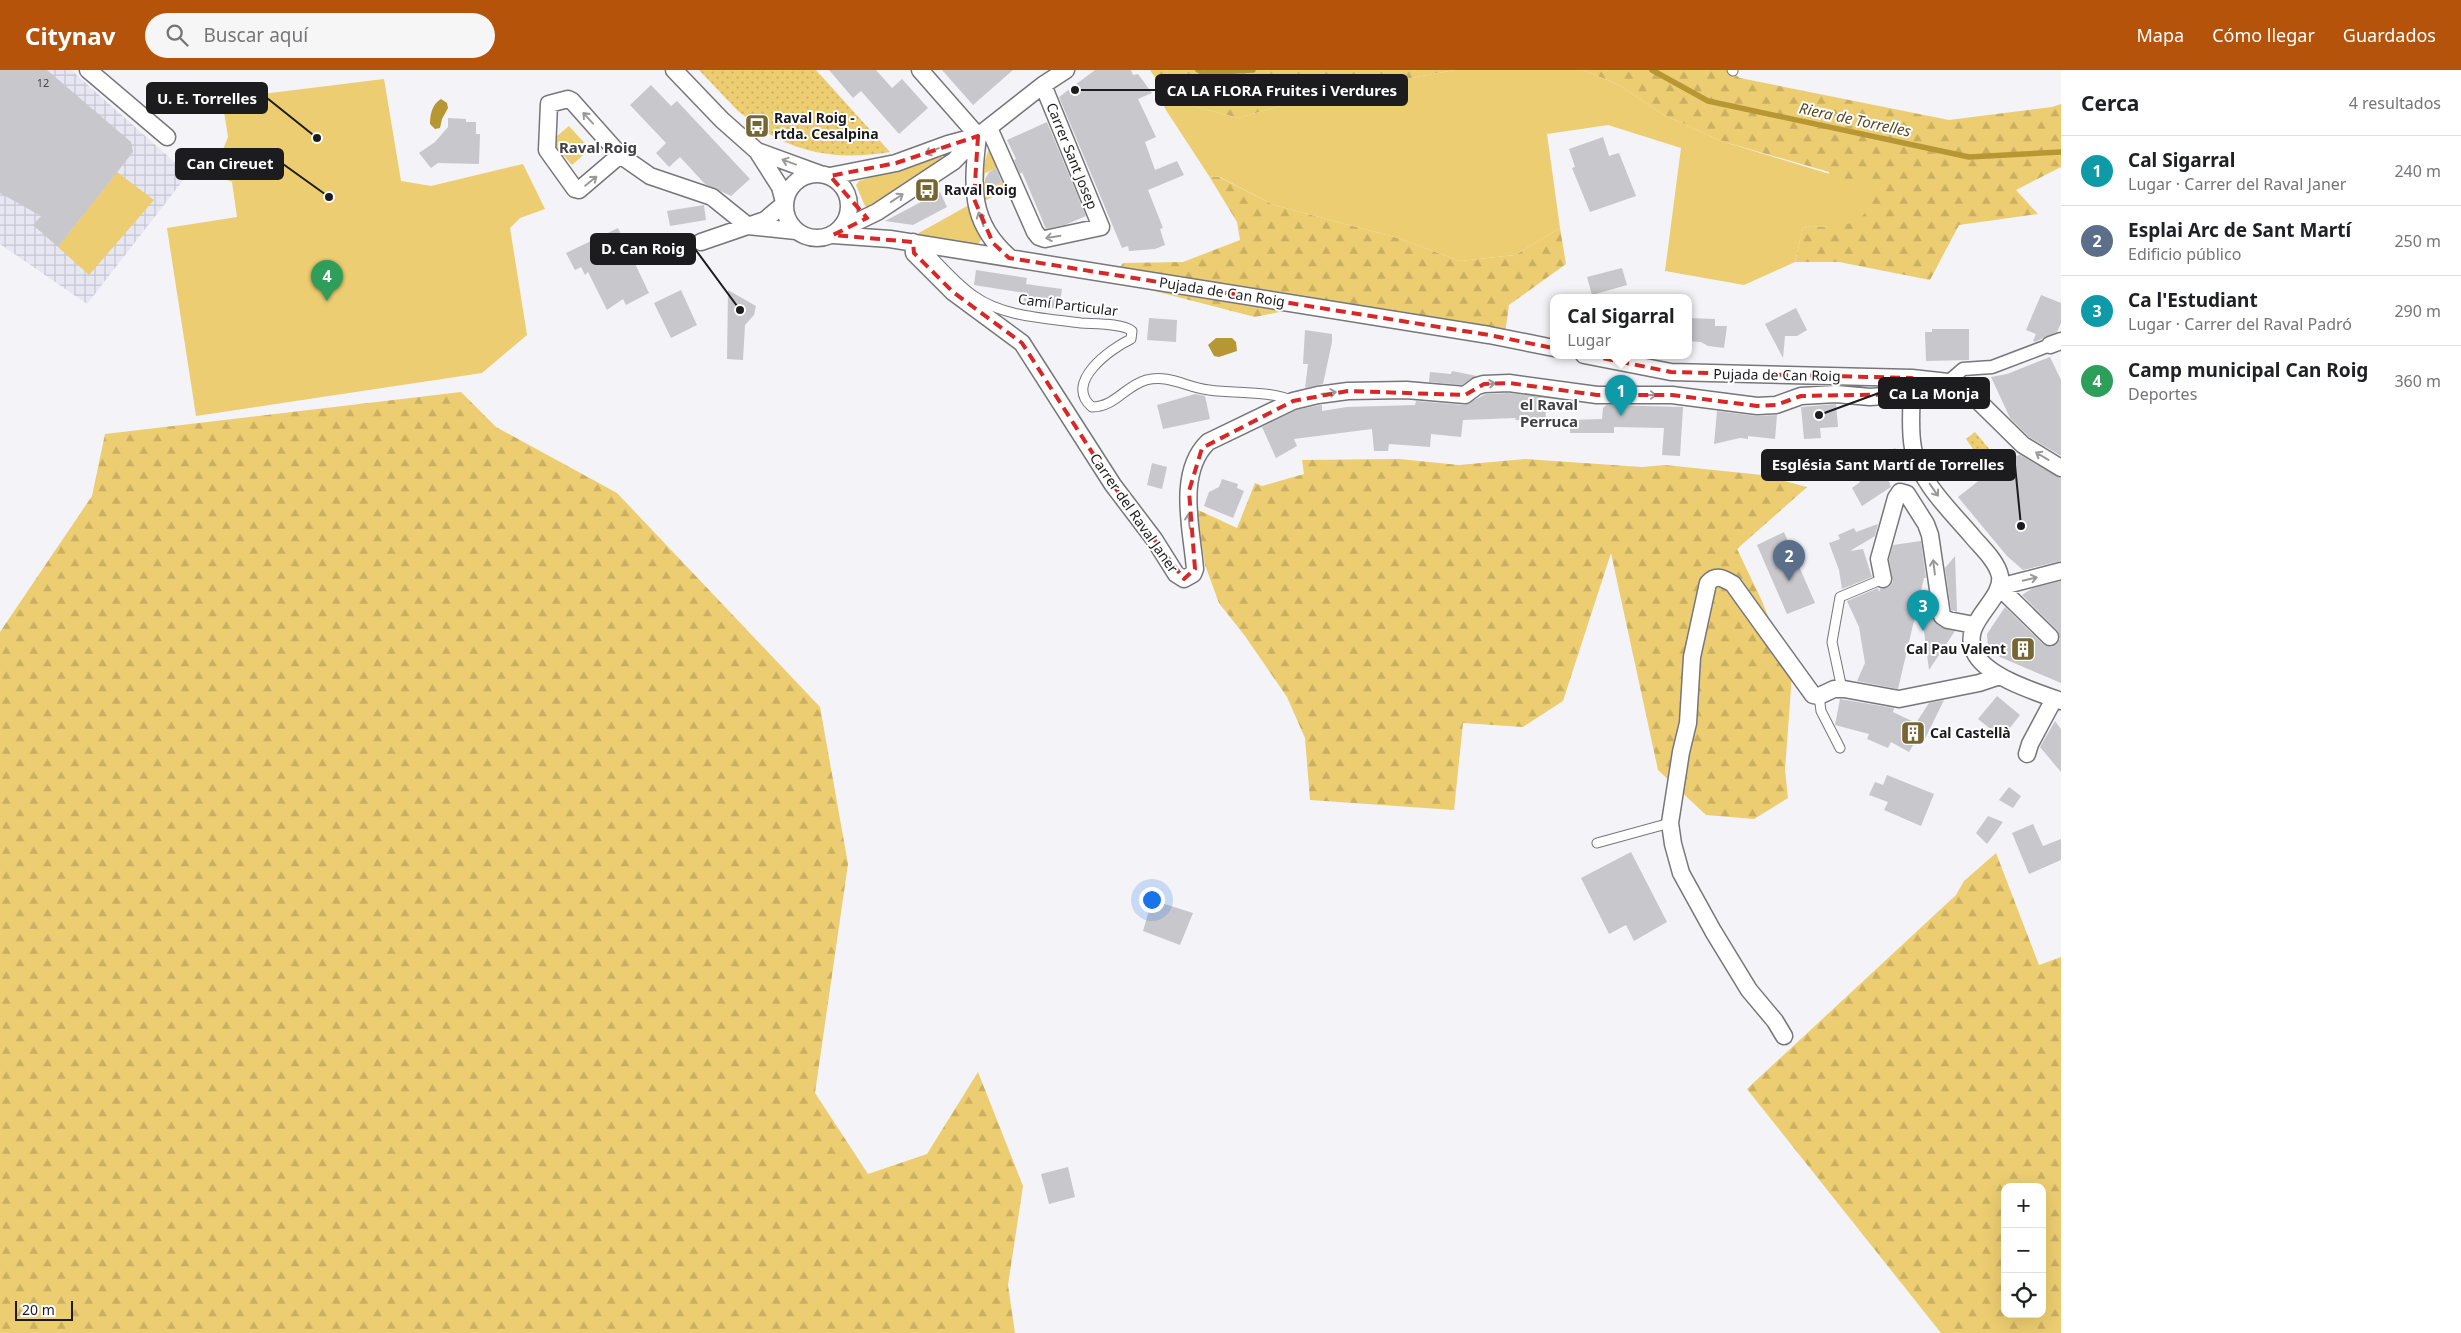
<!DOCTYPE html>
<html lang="es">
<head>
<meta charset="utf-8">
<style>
  :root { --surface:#fff; --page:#f6f6f6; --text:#202124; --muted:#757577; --line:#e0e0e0; --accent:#b45309 }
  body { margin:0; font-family:"Noto Sans",sans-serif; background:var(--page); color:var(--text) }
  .controls { position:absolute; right:15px; bottom:15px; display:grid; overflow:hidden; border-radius:10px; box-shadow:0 5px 20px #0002 }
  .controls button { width:45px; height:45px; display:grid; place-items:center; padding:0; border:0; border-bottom:1px solid var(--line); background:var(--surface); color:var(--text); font:25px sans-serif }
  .scale { position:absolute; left:15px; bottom:12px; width:58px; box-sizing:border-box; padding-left:5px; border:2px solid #1c1c1e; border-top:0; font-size:14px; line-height:18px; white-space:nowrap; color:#1c1c1e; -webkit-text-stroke:4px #fff; paint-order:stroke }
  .you { position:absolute; left:1151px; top:829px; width:18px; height:18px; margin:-12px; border:4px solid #fff; border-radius:50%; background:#1a73e8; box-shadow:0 0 0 8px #1a73e833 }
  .badge { display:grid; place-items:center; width:32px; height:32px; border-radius:50%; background:var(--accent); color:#fff; font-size:16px; font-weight:700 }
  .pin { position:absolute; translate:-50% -41px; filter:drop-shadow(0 1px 2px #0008) }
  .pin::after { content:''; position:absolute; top:26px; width:18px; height:15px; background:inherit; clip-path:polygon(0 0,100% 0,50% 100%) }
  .popup { position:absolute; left:1550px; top:224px; width:142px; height:65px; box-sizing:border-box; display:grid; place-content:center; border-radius:10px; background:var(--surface); filter:drop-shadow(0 1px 4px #0005); font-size:16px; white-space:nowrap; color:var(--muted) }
  .popup b { font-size:19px; color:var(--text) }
  .popup::after { content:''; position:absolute; left:50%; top:100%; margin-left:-10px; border:10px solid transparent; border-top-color:var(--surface) }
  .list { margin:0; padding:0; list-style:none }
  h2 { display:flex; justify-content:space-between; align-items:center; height:65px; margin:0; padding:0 20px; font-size:21px }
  h2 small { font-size:16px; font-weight:400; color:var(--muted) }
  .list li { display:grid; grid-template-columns:32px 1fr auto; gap:15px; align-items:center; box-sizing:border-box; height:70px; padding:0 20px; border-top:1px solid var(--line) }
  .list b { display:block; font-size:19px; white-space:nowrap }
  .list p { margin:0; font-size:16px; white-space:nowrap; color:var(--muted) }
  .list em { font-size:16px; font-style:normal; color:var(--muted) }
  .icon { flex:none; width:28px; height:28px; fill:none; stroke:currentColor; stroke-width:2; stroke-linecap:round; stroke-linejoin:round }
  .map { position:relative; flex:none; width:2061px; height:1263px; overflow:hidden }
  header { display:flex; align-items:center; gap:30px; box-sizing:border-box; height:70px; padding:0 25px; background:var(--accent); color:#fff }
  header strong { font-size:24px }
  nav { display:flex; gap:28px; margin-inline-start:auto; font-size:18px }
  .search { width:350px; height:45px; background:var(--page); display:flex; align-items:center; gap:12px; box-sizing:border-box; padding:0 18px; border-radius:28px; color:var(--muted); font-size:19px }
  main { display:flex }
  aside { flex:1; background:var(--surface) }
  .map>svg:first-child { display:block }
</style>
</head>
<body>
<header>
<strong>Citynav</strong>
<div class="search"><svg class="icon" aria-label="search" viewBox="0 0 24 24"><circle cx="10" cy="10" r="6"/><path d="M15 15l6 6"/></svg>Buscar aquí</div>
<nav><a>Mapa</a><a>Cómo llegar</a><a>Guardados</a></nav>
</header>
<main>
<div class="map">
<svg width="2061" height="1263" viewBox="0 0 2061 1263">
  <defs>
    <pattern id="industrial-grid" width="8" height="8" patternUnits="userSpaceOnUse" patternTransform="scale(1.25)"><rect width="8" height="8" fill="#e7e7f4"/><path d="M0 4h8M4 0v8" fill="none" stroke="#c6c6d1"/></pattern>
    <pattern id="grass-dots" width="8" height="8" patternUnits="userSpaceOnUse" patternTransform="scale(1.25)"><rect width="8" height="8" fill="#eccd71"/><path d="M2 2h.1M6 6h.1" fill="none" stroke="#caaf61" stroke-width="1.8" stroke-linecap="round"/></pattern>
    <pattern id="forest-firs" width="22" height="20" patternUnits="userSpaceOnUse" patternTransform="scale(1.25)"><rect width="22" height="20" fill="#eccd71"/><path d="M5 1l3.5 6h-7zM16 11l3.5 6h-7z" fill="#caaf61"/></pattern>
  </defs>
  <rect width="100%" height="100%" fill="#f3f3f8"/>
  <path fill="url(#industrial-grid)" d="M0,0H71L188,104L87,234L0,174Z"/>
  <path fill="url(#grass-dots)" d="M699,0H816L890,82C843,90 802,85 761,59L764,55L755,49L752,52L738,41Z
    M1975,362L1991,381L1980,389L1966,369Z"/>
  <path fill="url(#forest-firs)" fill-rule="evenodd" d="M1150,0H1455L1328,23L1238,48L1170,30Z
    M1583,0H1728L1740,8L1949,50L2052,37L2061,34V97L2016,120L2038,144L1959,155L1930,210L1839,192H1795L1803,158L1812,156L1829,157V102L1721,71L1662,44L1619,15Z
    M1209,106L1219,107L1274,135L1398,168L1460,191L1515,185L1560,158L1566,194L1509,235L1504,271L1284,241L1255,247L1112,210L1123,193L1183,192L1240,170L1237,152Z
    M461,322L496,357L617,423L820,637L848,794L815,1023L868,1104L927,1084L978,1002L1023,1116L1008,1215L1015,1263H0V562L92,426L105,364Z
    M1399,389L1459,395L1525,389L1642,397L1665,395L1762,405L1807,417L1737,479L1761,529L1792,604L1785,700L1788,728L1754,749L1706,745L1658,700L1611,483L1563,631L1523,657L1463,653L1454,740L1310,730L1305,668L1287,627L1245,566L1219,533L1205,495L1196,439L1237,458L1255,413L1262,416L1304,404L1302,390Z
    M1996,783L2039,895L2061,887V1263H1941L1747,1019L1956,825L1964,811ZM2005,1117H2042V1244H2005Z"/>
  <path fill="#eccd71" d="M1455,0H1583L1619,15L1662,44L1721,71L1879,119L1871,135L1858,152L1829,157L1812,156L1803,158L1795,192L1744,215L1665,201L1681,78L1608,55L1547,64L1560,158L1515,185L1460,191L1398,168L1274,135L1220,107L1209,106L1164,37L1170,30L1238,48L1328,23Z
    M384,9L401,111L431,116L523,94L545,139L520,148L510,158L527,265L482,303L196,346L167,158L237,147L232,112L213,104L228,67L222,29Z
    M569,56L590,79L572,95L551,71Z
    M990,77L999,97L985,103L984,111L988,119L1005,111L1009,119L984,131C980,112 982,95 990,77Z
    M956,84L870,139L865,136L856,115L859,111L926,90Z
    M117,102L154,130L89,205L58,177Z
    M969,135L975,155L983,167L978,174L917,166V164Z"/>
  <path fill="#b69734" d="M441,29L447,33L448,38L442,49L440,58L435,59L430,54C430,45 432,34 441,29Z
    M1216,268H1232L1236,272L1237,281L1219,287L1214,286L1208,275Z"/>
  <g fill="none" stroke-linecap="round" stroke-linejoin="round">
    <path stroke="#b69734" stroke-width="5.5" d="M1198,0L1203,3L1253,0
      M1652,0L1708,31L1969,87L2061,82"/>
  </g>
  <path fill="#c7c7cc" d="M0,0H47L131,72L133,82L58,177L33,155L41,146L0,123Z
    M829,0H876L892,18L902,9L928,38L899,64L861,21L853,28Z
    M942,0H1013L973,35Z
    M1095,0H1131L1133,5L1138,4L1152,23L1138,29L1156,67L1145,72L1155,100L1177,91L1184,105L1148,120L1163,158L1160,159L1165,175L1155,179L1129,181L1128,176L1122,178L1059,27Z
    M651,15L671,36L677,31L750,109L731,126L705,114L680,87L669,97L656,83L666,73L630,35Z
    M448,48L466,49V52H476V64H480L479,94L438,93L431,98L419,83L435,72L448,57Z
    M1047,52L1086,146L1065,155L1046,159L1022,102L1020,104L1014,90L1016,89L1007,70Z
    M1603,67L1609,86L1619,83L1636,126L1590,142L1572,98L1575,97L1569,79Z
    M996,98L1002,112L985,121V109L989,102Z
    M940,122L947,137L913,155L885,151Z
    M704,135L706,150L670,156L667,141Z
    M618,158L649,223L626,235L623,229L607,240L588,202L585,205L581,197L575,200L566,183Z
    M1622,198L1627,215L1592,225L1587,207Z
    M976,200L1027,208L1026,214L1062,219L1059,239L1023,234L1025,223L974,215Z
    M681,220L697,255L671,268L654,233Z
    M728,220L756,236L754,245L745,255L743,290L727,289Z
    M2041,225L2061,233V253L2057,262L2035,272L2033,271L2036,264L2026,260Z
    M1796,238L1807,260L1797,266H1785L1783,288L1765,254Z
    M1149,248L1177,250L1176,272L1147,270Z
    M1688,248L1715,249V256H1727L1724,278L1708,276L1701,272L1688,271Z
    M1932,259H1969V290L1926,291L1925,262H1932Z
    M1305,260L1332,264V272L1323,314L1305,318L1308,294H1303Z
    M2050,287L2061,310V386L2029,367L2010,348L1991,307L2007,304Z
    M1452,301L1477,306L1462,315L1429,312L1430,302L1451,304Z
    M1509,323L1545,328L1546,350H1515L1516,348L1463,350L1461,367L1431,364L1430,377L1389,374L1388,381H1374L1372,359L1294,369L1297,376L1276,388L1262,357L1296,340L1320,335H1322V341L1347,337L1415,335L1416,331L1464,335L1486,324Z
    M1195,324L1205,326L1210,349L1163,359L1157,335Z
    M1836,334L1838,357L1820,358L1821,368L1804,369L1801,337Z
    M1606,335L1683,337L1680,386L1662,385L1664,358L1614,357V363H1570V350L1602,349L1603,338Z
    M1717,341L1756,346L1777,345L1775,369L1748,366V369L1740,368L1714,374Z
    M1895,378L1907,398L1888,409L1891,417L1862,436L1852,418L1860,412L1854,403Z
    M2020,385L2061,408V491L2023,500L2007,486L1958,427L2009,387Z
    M1152,393L1167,397L1162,419L1147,415Z
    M1222,409L1238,414L1237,418L1244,421L1233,448L1204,436L1209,422L1219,417Z
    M1878,454L1875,466L1850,481L1863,479L1872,507L1842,519L1839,500L1829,473L1840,469L1838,465L1854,458L1856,462Z
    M1784,462L1815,533L1787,544L1757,475Z
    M1921,471L1926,508H1924L1898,619L1857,611L1865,593L1859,557L1847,531L1878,518L1879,522L1880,519L1889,517L1893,512L1889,489L1893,475Z
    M1955,486L1957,542L1951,540L1945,498Z
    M2061,511V613L2000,587L1988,579L1987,564L2005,537L2043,574L2052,577L2057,574L2060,569L2057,560L2022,525L2033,518Z
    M1928,520L1934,552L1943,558L1955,561L1929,600L1920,531Z
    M1997,626L2020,645L2002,668L1978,649Z
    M1840,629L1894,638L1893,642L1916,653L1929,633L1944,630L1923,673L1916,670L1909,682L1891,672L1888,678L1867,669L1869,664L1835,655Z
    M2055,651L2061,659V702L2040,677Z
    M1887,705L1934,724L1921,756L1884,740L1888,732L1869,725L1875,712L1883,715Z
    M2009,717L2021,726L2013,738L1999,730Z
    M1988,746L2003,752L1987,774L1976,763Z
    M2033,754L2043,776L2061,769V790L2029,804L2012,763Z
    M1631,782L1667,852L1634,871L1626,855L1609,864L1581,808Z
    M1152,830L1193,843L1180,875L1143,861Z
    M1068,1097L1075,1127L1049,1134L1041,1104Z"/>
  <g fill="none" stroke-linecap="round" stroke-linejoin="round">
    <defs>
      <path id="service" d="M1732,0L1733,1
        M921,175C938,192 954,212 974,226C1003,247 1046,248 1081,253C1095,254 1122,253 1132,261L1131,269C1110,279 1063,313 1092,337C1115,337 1125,316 1146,310C1170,304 1187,318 1209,320C1237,324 1268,320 1293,331
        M1842,619L1832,572L1840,527L1883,509
        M1819,626L1821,641L1840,678
        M1597,773L1670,753"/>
      <path id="pedestrian" d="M1948,312L1963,299L1992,297L2050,275"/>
      <path id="minor" d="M88,0L167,67
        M674,0L722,50L757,81L820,104
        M920,0L978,66
        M989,58L1035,162L1039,167L1045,169L1101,157L1043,15
        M978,66C972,115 969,152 1009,187
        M757,81L780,117L784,132
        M620,85L579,120L575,119L547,80L549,34L568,29L572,31L620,85L650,106L712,127L748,156L796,161
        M785 136a32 32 0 1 1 64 0a32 32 0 1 1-64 0Z
        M830,106L896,93L948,74L978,66
        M840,160L877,142L954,91L978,66L1043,15L1066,0
        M833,165L890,169L1489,265L1554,278
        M701,172L765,150L784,134
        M913,172L914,183L953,222L1022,273L1113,415L1154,469L1176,504L1184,509L1193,504L1195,499C1192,461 1176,403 1208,372L1293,331L1318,325L1348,321L1406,320L1465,325L1477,316L1484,314L1509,313L1597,325H1672L1757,336L1776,335L1801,326L1836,324L1870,327L1912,324
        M2050,275L2061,271
        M1584,285L1671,302L1912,308L1948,312L1967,320L2023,375L2061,398
        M1912,314C1912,336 1909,357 1913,378C1919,412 1951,441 1972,466C1981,477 1997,491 2000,506C2004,532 1957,553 1976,585C1990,608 2036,622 2061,631
        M1883,509L1879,489L1896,428L1900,422L1907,424L1926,454L1930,465L1942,546L1948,550L1974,555
        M1999,517L2050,567
        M1999,517L2061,501
        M2027,684L2030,674L2054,629
        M1784,966L1775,951L1749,920L1713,861L1681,803L1673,774L1670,753L1681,682L1688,653L1692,587L1708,513C1716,504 1723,508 1733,514L1813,625L1819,626L1834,619H1844L1899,629L1979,613L2000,606"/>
    </defs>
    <use href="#service" stroke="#76767b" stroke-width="11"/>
    <use href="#pedestrian" stroke="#76767b" stroke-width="15"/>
    <use href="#minor" stroke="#76767b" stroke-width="19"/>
    <use href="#service" stroke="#fff" stroke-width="9"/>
    <use href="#pedestrian" stroke="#fff" stroke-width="12"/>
    <use href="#minor" stroke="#fff" stroke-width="16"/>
  </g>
  <defs><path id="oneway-shaft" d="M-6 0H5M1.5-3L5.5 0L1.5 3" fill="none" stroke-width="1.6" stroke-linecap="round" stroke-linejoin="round" transform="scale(1.25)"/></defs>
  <g stroke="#99999a">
    <use href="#oneway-shaft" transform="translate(588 48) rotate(-132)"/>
    <use href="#oneway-shaft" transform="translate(932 81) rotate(157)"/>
    <use href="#oneway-shaft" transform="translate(789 92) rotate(-160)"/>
    <use href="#oneway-shaft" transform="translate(591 111) rotate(-39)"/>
    <use href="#oneway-shaft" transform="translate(897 128) rotate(-34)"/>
    <use href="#oneway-shaft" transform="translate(981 149) rotate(-110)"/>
    <use href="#oneway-shaft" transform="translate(1053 167) rotate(170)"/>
    <use href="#oneway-shaft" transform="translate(1488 314) rotate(-7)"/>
    <use href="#oneway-shaft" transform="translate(1329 323) rotate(-8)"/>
    <use href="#oneway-shaft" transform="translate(1649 325)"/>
    <use href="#oneway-shaft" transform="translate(2042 386) rotate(-149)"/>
    <use href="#oneway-shaft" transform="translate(1934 420) rotate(55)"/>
    <use href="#oneway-shaft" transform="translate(1189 451) rotate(-96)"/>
    <use href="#oneway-shaft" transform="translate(1934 497) rotate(-97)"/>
    <use href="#oneway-shaft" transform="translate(2030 509) rotate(-14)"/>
  </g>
  <path fill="none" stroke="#d62828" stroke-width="4" stroke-dasharray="10 6" stroke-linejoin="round" d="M978,66L974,129L993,173L1009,188L1489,265L1671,302L1912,308V324L1801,326L1776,335L1757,336L1672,325H1597L1509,313L1484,314L1465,325L1348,321L1293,331L1202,378L1189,421L1195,499L1184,509L1113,415L1022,273L953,222L914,183L913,172L833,165L867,148L830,106L896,93Z"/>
  <defs>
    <symbol id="bus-square" viewBox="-11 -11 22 22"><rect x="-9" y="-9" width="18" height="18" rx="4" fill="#766634" stroke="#fff"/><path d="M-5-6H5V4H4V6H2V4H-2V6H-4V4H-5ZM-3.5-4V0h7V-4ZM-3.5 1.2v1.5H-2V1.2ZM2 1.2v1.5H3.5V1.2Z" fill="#fff"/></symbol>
    <symbol id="building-square" viewBox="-11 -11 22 22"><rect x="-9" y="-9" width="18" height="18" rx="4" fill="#766634" stroke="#fff"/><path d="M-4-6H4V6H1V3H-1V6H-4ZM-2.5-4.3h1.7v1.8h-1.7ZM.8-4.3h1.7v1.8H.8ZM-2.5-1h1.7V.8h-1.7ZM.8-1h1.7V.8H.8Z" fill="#fff"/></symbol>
  </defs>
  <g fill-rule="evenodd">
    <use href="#bus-square" x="743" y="42" width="28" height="28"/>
    <use href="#bus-square" x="913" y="106" width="28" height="28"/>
    <use href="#building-square" x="2009" y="565" width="28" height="28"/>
    <use href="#building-square" x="1899" y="649" width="28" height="28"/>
  </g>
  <g text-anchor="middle" stroke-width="4" stroke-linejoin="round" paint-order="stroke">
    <g font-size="11" fill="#47474a">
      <text x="43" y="17">12</text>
    </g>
    <g font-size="14" font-weight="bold" fill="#1c1c1e" stroke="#fff" text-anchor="start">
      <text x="774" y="53">Raval Roig -<tspan x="774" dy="16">rtda. Cesalpina</tspan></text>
      <text x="944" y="125">Raval Roig</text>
      <text x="2006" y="584" text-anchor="end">Cal Pau Valent</text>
      <text x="1930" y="668">Cal Castellà</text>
    </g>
    <g font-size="14" fill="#1c1c1e" stroke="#fff">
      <text transform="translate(1072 86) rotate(68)" y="5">Carrer Sant Josep</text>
      <text transform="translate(1222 222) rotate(9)" y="5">Pujada de Can Roig</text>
      <text transform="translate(1068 235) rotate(7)" y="5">Camí Particular</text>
      <text transform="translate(1777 305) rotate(1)" y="5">Pujada de Can Roig</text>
      <text transform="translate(1134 443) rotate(55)" y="5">Carrer del Raval Janer</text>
    </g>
    <g font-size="15" font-style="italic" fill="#564921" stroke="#fff">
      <text transform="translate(1855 50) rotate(12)" y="5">Riera de Torrelles</text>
    </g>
    <g font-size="15" font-weight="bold" fill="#404045" stroke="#fff">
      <text x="598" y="83">Raval Roig</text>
      <text x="1549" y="340">el Raval<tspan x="1549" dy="17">Perruca</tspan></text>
    </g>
  </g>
  <path fill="none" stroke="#1c1c1e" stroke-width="2" d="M1075 20L1156 20M317 68L267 28M329 127L283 94M740 240L695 179M1819 345L1879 323M2021 456L2015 395"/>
  <g fill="#1c1c1e" stroke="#fff" stroke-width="2">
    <circle cx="1075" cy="20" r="5"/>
    <circle cx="317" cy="68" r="5"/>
    <circle cx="329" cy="127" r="5"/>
    <circle cx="740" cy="240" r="5"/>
    <circle cx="1819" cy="345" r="5"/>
    <circle cx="2021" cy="456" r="5"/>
  </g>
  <g fill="#1c1c1e" stroke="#1c1c1e" stroke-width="2">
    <rect x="1156" y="5" width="251" height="30" rx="5"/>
    <rect x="147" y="13" width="120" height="30" rx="5"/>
    <rect x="176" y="79" width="107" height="30" rx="5"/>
    <rect x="591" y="164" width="104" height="30" rx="5"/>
    <rect x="1879" y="308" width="110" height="30" rx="5"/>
    <rect x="1762" y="380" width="253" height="30" rx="5"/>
  </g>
  <g font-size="15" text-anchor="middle" font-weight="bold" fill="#fff">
    <text x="1282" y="26">CA LA FLORA Fruites i Verdures</text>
    <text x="207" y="34">U. E. Torrelles</text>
    <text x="230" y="99">Can Cireuet</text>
    <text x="643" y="184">D. Can Roig</text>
    <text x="1934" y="329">Ca La Monja</text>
    <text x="1888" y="400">Església Sant Martí de Torrelles</text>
  </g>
</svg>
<div class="controls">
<button>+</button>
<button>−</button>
<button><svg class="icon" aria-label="locate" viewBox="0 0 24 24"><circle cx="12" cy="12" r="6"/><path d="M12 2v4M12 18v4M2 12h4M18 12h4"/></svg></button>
</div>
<div class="scale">20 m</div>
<div class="you"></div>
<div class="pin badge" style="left:1621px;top:346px;background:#0f9aa8">1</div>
<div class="popup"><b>Cal Sigarral</b>Lugar</div>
<div class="pin badge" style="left:1789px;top:511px;background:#5c6f8a">2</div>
<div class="pin badge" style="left:1923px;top:561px;background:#0f9aa8">3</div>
<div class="pin badge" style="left:327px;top:231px;background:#2e9e5b">4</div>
</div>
<aside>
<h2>Cerca<small>4 resultados</small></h2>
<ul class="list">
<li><span class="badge" style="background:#0f9aa8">1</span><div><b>Cal Sigarral</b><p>Lugar · Carrer del Raval Janer</p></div><em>240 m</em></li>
<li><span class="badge" style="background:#5c6f8a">2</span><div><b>Esplai Arc de Sant Martí</b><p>Edificio público</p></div><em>250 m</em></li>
<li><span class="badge" style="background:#0f9aa8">3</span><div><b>Ca l'Estudiant</b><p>Lugar · Carrer del Raval Padró</p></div><em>290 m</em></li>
<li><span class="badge" style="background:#2e9e5b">4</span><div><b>Camp municipal Can Roig</b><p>Deportes</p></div><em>360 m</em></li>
</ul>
</aside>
</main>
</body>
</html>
